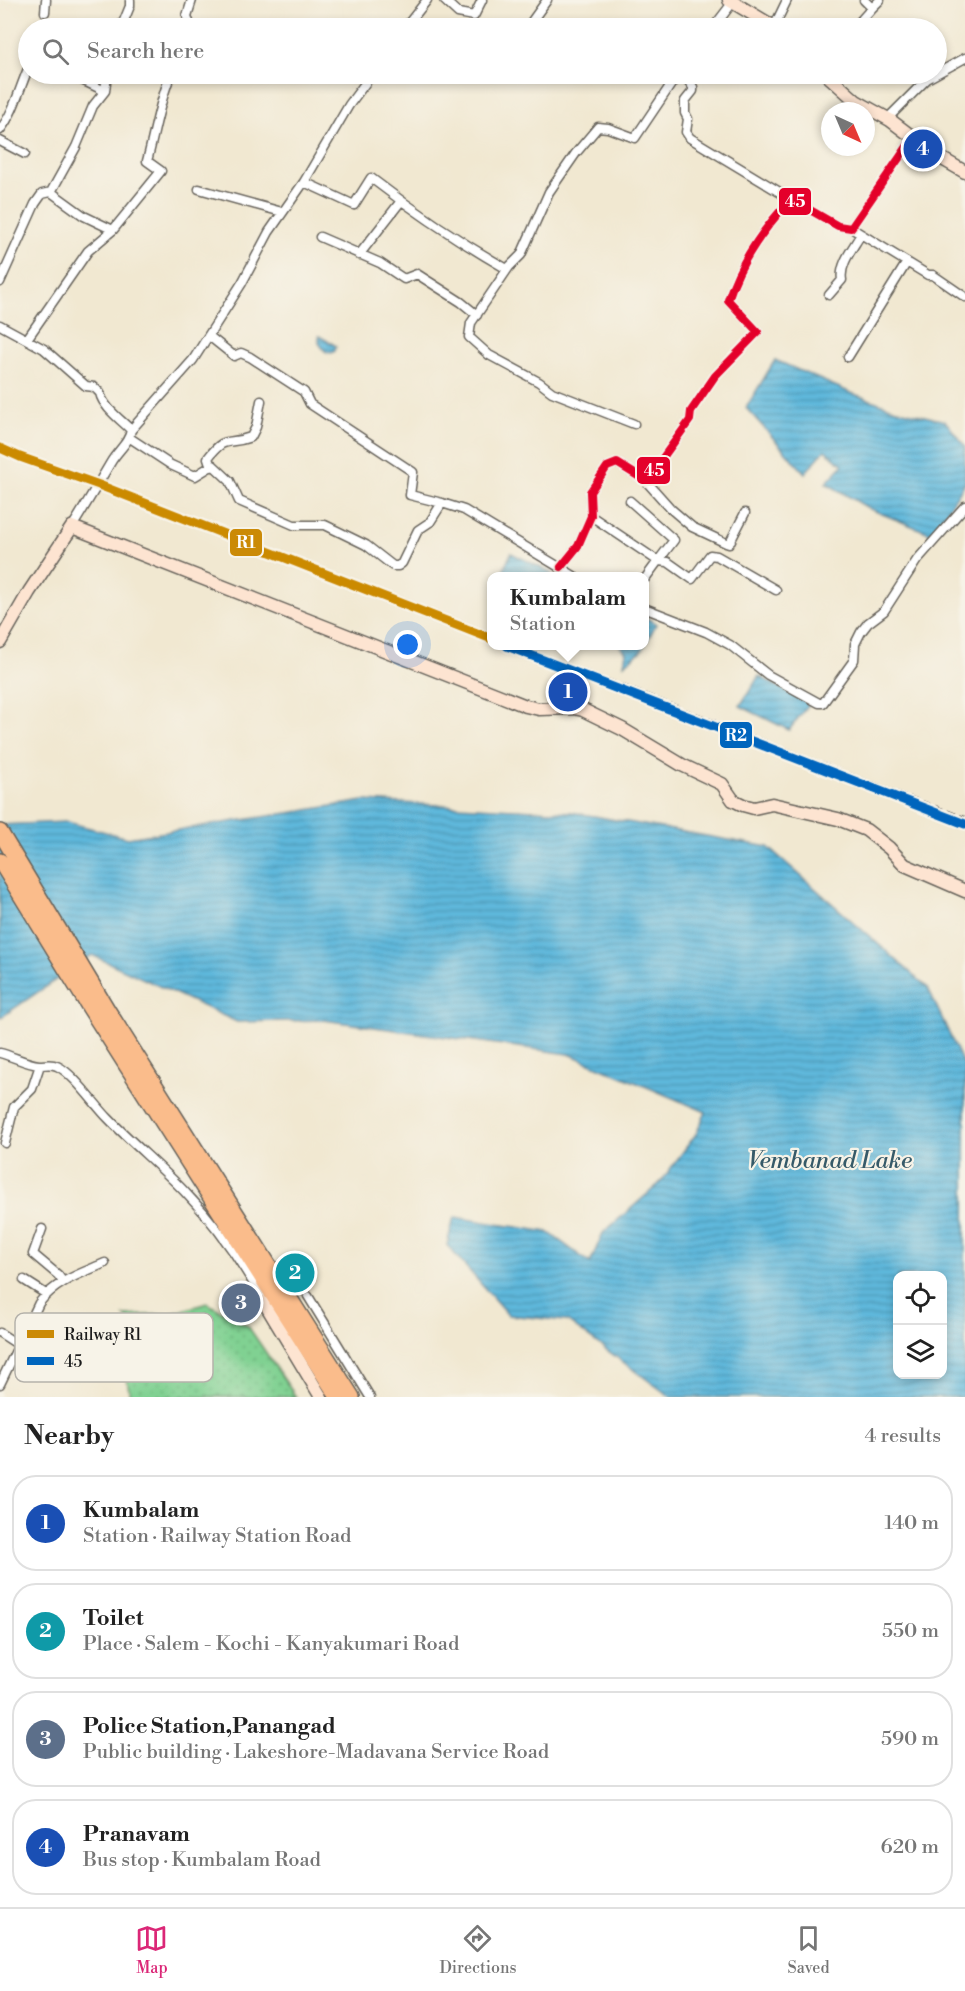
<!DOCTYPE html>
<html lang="en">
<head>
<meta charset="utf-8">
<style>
  :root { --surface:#fff; --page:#f2f2f2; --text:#222; --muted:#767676; --line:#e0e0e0; --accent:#db2777 }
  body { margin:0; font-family:"Libre Bodoni",serif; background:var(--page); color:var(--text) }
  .controls { position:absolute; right:18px; bottom:18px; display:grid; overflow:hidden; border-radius:12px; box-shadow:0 3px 9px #0003 }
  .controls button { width:54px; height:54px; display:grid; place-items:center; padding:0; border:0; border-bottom:2px solid var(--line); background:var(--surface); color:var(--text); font:30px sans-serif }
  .compass { position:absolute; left:821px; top:102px; width:54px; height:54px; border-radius:50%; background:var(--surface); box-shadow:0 3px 9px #0003; rotate:136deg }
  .you { position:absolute; left:408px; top:645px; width:21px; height:21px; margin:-15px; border:4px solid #fff; border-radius:50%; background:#1a73e8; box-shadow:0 0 0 9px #1a73e833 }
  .badge { display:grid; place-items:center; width:39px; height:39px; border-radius:50%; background:var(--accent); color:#fff; font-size:20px; font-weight:700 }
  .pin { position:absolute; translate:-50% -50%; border:3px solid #fff; box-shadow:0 2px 6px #0006 }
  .popup { position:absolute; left:487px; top:572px; width:162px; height:78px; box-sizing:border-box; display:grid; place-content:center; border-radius:12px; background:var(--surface); filter:drop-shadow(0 2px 4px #0005); font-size:20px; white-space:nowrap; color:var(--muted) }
  .popup b { font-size:22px; color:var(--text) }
  .popup::after { content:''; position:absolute; left:50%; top:100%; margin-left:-12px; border:12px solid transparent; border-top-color:var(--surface) }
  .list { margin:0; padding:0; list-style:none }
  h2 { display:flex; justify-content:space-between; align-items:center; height:78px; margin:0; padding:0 24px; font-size:26px }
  h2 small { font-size:20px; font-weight:400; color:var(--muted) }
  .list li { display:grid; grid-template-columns:39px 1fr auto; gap:18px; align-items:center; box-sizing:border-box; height:96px; margin:0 12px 12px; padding:0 12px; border:2px solid var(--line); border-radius:24px }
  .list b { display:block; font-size:22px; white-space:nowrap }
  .list p { margin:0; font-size:20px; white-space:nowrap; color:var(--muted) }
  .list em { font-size:20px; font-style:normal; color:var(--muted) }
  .icon { flex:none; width:33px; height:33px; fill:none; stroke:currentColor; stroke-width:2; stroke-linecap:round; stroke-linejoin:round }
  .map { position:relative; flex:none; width:965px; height:1397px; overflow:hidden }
  .search { position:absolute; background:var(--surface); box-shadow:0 3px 9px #0003; left:18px; right:18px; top:18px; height:66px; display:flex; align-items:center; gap:15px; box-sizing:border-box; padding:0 21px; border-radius:33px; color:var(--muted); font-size:22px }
  .sheet { height:510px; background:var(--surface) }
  nav { display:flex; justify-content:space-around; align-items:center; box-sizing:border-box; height:84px; border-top:2px solid var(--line); background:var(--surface); font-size:16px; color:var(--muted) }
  nav a { display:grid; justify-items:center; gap:3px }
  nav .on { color:var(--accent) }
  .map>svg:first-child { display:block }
</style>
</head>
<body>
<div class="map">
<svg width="965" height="1397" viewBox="0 0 965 1397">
  <defs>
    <pattern id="park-dots" width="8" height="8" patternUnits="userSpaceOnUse" patternTransform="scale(1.5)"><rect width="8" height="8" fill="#80d192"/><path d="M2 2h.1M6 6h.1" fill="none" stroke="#6eb37d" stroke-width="1.8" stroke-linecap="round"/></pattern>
    <pattern id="water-rules" width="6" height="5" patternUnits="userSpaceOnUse" patternTransform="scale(1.5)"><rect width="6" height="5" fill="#5eb8dc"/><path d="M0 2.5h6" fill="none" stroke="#4d95b2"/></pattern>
  </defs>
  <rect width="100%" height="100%" fill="#f7f3e8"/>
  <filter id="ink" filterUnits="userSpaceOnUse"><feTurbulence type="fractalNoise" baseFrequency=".0167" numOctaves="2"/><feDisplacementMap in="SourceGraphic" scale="12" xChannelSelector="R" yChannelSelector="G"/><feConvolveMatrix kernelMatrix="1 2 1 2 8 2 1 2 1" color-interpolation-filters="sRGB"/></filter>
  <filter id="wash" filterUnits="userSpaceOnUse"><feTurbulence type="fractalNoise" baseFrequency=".008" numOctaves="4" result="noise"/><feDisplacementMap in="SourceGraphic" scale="24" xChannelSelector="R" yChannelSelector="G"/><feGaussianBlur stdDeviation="1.35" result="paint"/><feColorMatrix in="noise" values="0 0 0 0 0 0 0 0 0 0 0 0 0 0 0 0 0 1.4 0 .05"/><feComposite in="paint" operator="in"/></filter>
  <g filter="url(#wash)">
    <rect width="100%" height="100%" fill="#f1e8d1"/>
    <path fill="url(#park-dots)" stroke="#4e7657" stroke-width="1.5" d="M207,1303L248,1326L296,1397H130L124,1360L150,1343L124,1316L170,1314Z"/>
    <path fill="url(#water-rules)" stroke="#3d6a7c" stroke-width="1.5" fill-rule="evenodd" d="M319,336L336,346L335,351L331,353L325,351L319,343Z
      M775,360L851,393L899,410L945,421L965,446V483L932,534L870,509L826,483L843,465L825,450L805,473L746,408Z
      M511,553L552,573L551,576H501Z
      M645,617L656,624L645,645Z
      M620,646H644L640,652L624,664L626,652Z
      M759,676L809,704L789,730L740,706Z
      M364,801L571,812L768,847L928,988L965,1068V1397H671L567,1321L508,1315L447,1245L454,1217L548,1232L590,1263L603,1233L660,1183L696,1134L706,1112L569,1054L324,1020L237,1022L92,955L0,1018V825L67,822L128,838ZM898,1276H942V1374H898Z
      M122 1341a10 10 0 1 1 20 0a10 10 0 1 1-20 0Z"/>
  </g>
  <g filter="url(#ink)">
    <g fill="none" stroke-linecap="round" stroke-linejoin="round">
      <defs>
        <path id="street" d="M444,0L458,13L474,16L482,0
          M872,8L880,0
          M45,12L46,0
          M774,27L787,0
          M121,28L130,6V0
          M191,28L187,16L192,0
          M405,28L427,0
          M527,28L547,0
          M713,28L733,2
          M854,28L872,8L864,0
          M69,74L105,91
          M683,74L693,87V91L685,101V113L688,119L686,132L690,138L791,199
          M887,119L927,79L965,58
          M0,130C14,112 19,90 28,69
          M0,141L25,154
          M304,182L354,205L371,178C415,212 460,242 507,269
          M199,189L282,212
          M51,192L84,216L113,230
          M851,228L928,275H933L965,297
          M320,237L380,263L404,279L417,274L461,302L477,315
          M359,255L401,201
          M0,282L35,204L42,194L51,192L76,147L93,106L105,91L107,74
          M829,295L842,280C839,264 854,247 861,234
          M0,325L44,349L86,386L94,387L100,393C103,407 120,419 131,430
          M209,336L234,356L241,353L250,357L304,392L310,404L413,472L410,495L442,503
          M27,339L88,251L113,230L161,171L147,161C155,132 159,102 171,74
          M848,357L907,262
          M634,424L552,392L539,382L489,355L469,337L471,323L509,267L521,255L549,192L576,153L598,127L608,128L635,138L678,74
          M130,438L171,465L195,476L213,465L230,481L239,501L294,525H325L366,545L393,566H398L402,563L418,530L430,522L442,503L464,510L574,576
          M211,467L208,458C226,434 227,446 251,437L256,427L261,401
          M646,481L671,509L692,527L726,543L729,544L745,513
          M591,516L658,561L674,540L630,501
          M72,527C86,505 98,484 111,462C118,450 129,443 131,430L193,360L242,283L269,232L304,182L349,105L372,74
          M561,567L578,546L591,516L590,492L607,467L617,463L646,481L690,420L691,411L715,376L758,332L728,300C740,261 764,228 791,199L838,226L851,228L913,138
          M644,580L658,561L668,562L692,579L710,555L717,556L776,590
          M644,608L706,632L730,645L768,675L819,703H823L854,660L855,644L861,632L868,623L884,611L917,560L965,506
          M0,1053C13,1056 26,1064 39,1065C46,1065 51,1063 57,1066C73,1073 95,1105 108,1118C132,1143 160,1166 184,1191C215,1223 243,1263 264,1302
          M5,1143L14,1107L32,1089L40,1065
          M42,1229L33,1254L58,1275L63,1282
          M24,1280L46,1294
          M308,1296L370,1397
          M0,1333L20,1346
          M0,1384L39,1303C56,1281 80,1274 105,1263"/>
        <path id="secondary" d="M729,0L776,28
          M826,74L856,101L890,120L939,157L965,172
          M0,642L29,592L72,527L526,706L539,709L574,708L583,710L622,729L682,765L722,784L733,800L743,805L754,808L772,804L838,819L866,830L889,848L905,865L965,891
          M264,1302L321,1397"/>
        <path id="highway" d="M0,832L108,1011L352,1397
          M0,861L90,1008L338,1397"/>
      </defs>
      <use href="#street" stroke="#67635b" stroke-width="11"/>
      <use href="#secondary" stroke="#67635b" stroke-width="15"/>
      <use href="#highway" stroke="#67635b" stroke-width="18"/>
      <use href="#street" stroke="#fff" stroke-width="8"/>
      <use href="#secondary" stroke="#fde4d1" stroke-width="12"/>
      <use href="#highway" stroke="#fabc8b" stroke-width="15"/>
      <path stroke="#1c1c1c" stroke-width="2" stroke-dasharray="9 4.5" stroke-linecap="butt" d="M166,512L248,539L492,634
        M519,646C668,700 816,762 965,817"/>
      <defs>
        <path id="bus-1" d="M561,567L578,546L591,516L590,492L607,467L617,463L646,481L690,420L691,411L715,376L758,332L728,300C740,261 764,228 791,199L838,226L851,228L913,138"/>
      </defs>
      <use href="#bus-1" stroke="#f7f3e8" stroke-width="12"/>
      <use href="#bus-1" stroke="#e4002b" stroke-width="8"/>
      <defs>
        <path id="rail-1" d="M0,448L20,457L99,485L492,639"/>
        <path id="rail-2" d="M507,646L965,824"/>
      </defs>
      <use href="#rail-1" stroke="#f7f3e8" stroke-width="14"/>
      <use href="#rail-2" stroke="#f7f3e8" stroke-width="14"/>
      <use href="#rail-1" stroke="#cb8a06" stroke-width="9"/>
      <use href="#rail-2" stroke="#0065bd" stroke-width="9"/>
    </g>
  </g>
  <g text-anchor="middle" stroke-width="4.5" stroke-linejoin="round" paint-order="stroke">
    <g font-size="24" font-style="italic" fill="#365a69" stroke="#f7f3e8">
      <text x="830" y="1168">Vembanad Lake</text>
    </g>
  </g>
  <rect x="15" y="1313" width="198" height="69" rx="9" fill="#f7f3e8" stroke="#b5b2ab" stroke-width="1.5"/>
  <rect x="27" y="1330" width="27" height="8" fill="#cb8a06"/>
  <rect x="27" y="1357" width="27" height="8" fill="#0065bd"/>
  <g font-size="16" fill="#1c1c1c">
    <text x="64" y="1340">Railway R1</text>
    <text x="64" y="1367">45</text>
  </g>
  <g stroke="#f7f3e8" stroke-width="2">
    <rect x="778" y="187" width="34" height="29" rx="6" fill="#e4002b"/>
    <rect x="636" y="456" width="35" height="29" rx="6" fill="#e4002b"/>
    <rect x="229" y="528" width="34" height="29" rx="6" fill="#cb8a06"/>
    <rect x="719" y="721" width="34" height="28" rx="6" fill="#0065bd"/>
  </g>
  <g font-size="16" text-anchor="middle" font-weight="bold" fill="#fff">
    <text x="795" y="207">45</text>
    <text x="654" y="476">45</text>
    <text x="246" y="548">R1</text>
    <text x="736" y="741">R2</text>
  </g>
</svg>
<div class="controls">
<button><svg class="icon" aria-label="locate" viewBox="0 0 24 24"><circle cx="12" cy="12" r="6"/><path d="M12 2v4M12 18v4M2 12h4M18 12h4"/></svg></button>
<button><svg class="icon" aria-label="layers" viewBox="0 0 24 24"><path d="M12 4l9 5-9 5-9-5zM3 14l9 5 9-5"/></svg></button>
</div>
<svg class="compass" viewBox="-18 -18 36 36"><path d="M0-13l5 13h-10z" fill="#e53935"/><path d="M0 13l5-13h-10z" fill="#767676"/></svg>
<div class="you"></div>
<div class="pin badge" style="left:568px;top:692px;background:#1a4fb4">1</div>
<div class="popup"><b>Kumbalam</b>Station</div>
<div class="pin badge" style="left:295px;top:1273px;background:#0f9aa8">2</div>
<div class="pin badge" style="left:241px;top:1303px;background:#5c6f8a">3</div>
<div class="pin badge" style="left:923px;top:149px;background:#1a4fb4">4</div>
<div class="search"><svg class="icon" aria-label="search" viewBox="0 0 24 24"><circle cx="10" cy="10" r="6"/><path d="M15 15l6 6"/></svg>Search here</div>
</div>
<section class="sheet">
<h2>Nearby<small>4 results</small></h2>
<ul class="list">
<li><span class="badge" style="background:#1a4fb4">1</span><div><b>Kumbalam</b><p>Station · Railway Station Road</p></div><em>140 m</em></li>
<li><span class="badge" style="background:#0f9aa8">2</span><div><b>Toilet</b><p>Place · Salem - Kochi - Kanyakumari Road</p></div><em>550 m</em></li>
<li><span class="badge" style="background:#5c6f8a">3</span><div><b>Police Station,Panangad</b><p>Public building · Lakeshore-Madavana Service Road</p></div><em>590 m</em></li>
<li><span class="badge" style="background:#1a4fb4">4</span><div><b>Pranavam</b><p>Bus stop · Kumbalam Road</p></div><em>620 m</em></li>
</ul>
</section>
<nav>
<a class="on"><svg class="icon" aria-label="map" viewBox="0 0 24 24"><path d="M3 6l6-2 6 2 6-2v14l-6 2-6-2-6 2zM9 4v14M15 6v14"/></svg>Map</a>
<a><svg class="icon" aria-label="directions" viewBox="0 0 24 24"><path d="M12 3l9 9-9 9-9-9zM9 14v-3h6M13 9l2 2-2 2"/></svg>Directions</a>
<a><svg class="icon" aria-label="saved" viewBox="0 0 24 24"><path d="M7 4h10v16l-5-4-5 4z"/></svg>Saved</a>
</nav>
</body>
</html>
